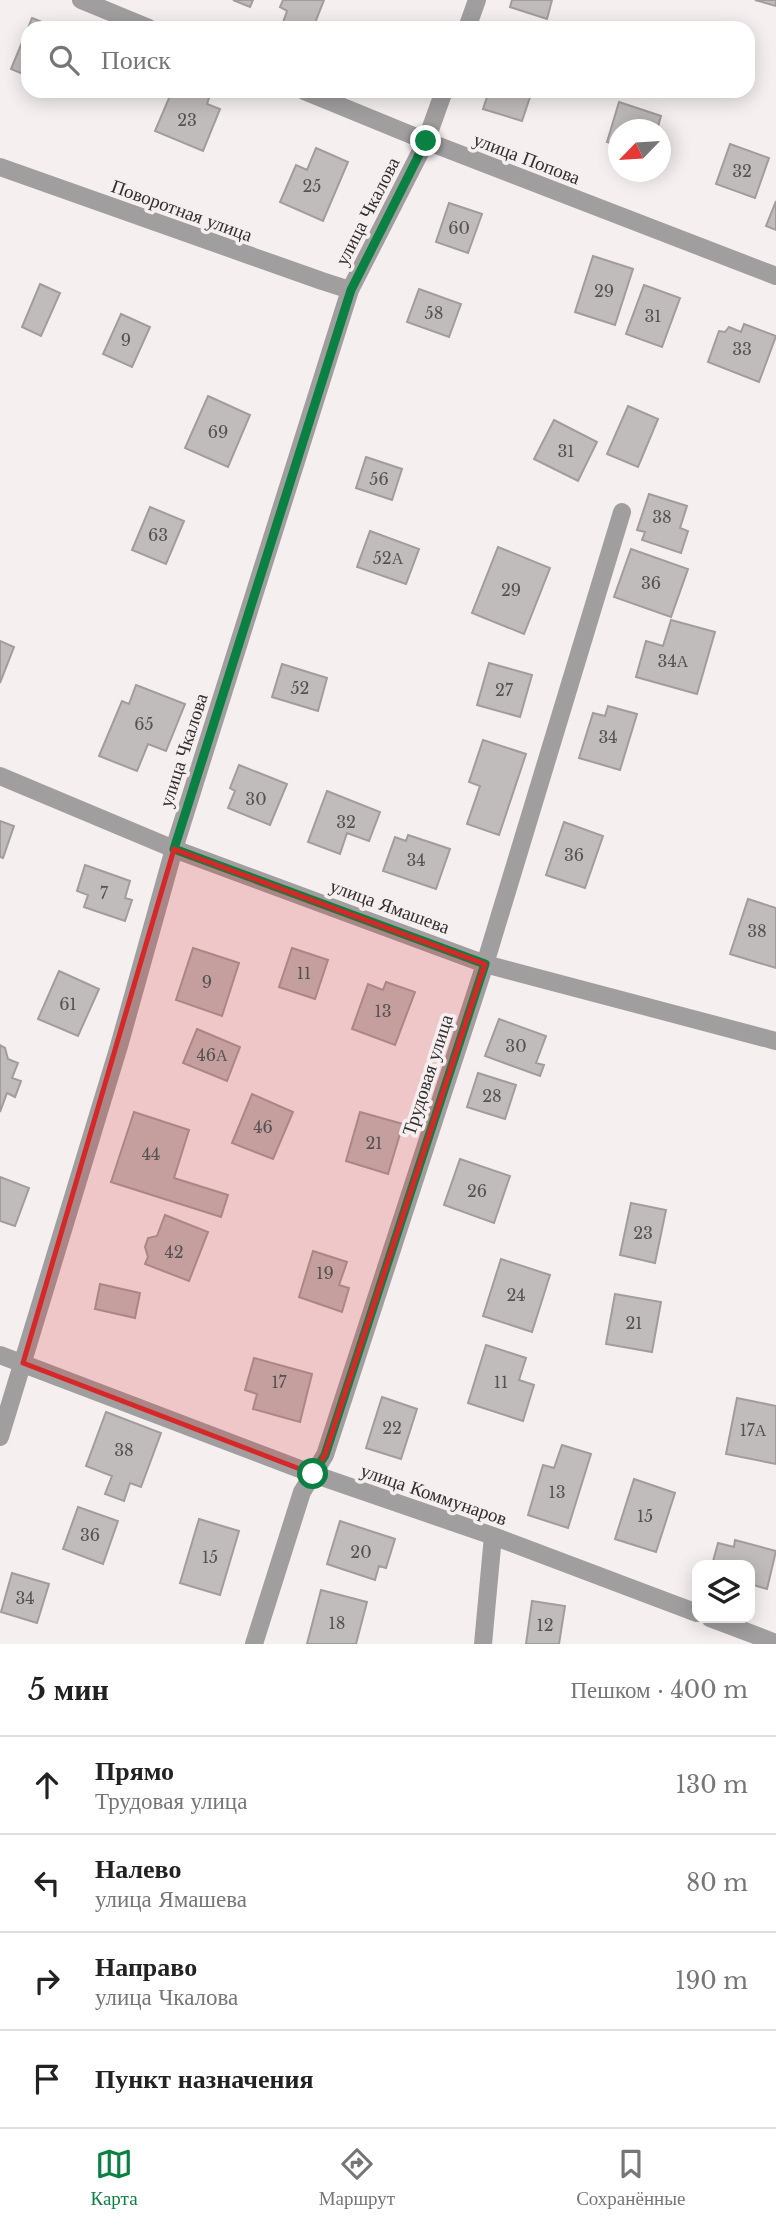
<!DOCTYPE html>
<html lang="ru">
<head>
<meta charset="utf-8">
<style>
  :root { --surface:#fff; --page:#f6f6f6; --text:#222; --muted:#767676; --line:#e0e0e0; --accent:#0b8043 }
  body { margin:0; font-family:"Libre Baskerville",serif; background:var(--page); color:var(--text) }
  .controls { position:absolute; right:21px; bottom:21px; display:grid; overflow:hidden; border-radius:14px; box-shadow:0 4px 18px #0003 }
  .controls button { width:63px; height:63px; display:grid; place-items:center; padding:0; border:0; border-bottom:2px solid var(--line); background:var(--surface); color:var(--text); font:35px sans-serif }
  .compass { position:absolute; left:608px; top:119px; width:63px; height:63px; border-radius:50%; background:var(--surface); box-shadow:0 4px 18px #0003; rotate:245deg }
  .stop { position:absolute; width:21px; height:21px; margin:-16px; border:5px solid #0b8043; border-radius:50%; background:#fff }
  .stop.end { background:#0b8043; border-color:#fff; box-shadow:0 2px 7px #0008 }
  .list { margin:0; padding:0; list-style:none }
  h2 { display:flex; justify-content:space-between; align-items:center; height:91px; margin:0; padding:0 28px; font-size:30px }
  h2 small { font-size:23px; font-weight:400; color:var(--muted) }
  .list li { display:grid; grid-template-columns:46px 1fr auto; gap:21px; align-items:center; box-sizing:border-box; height:98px; padding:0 28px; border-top:2px solid var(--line) }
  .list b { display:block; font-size:26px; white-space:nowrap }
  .list p { margin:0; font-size:23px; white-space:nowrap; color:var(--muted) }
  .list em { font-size:23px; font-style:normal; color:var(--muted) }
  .icon { flex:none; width:38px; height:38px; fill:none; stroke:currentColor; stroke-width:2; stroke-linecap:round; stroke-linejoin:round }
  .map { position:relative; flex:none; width:776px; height:1644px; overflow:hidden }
  .search { position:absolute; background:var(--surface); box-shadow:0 4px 18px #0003; left:21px; right:21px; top:21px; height:77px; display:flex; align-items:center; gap:18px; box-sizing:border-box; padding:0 24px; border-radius:21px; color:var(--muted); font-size:26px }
  .sheet { height:483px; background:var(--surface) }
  nav { display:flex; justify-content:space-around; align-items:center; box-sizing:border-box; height:98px; border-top:2px solid var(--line); background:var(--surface); font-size:19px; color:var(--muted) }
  nav a { display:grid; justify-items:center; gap:4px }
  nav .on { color:var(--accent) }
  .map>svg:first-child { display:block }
</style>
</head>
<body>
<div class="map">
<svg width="776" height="1644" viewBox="0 0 776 1644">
  <rect width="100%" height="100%" fill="#f5eff0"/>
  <path fill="#c1bcbc" stroke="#a29d9d" stroke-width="2" d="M233,0H253L250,7Z
    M283,0H324L313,28H281L287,11L280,7Z
    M512,0H552L547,19L510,7Z
    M755,0H776V6Z
    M32,18L57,28H28Z
    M28,28V76L11,69Z
    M172,91L184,94L186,91L211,92L207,104L220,109L203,151L155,131Z
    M489,91H532L522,121L483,109Z
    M619,102L661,116L657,130H618V145L607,142Z
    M730,144L769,158L755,198L716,184Z
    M316,148L348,162L323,221L280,202L296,165L307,170Z
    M776,201V230L766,226Z
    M449,203L482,214L468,253L436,242Z
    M593,256L633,269L615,325L575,312Z
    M40,284L60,293L41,336L22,327Z
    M644,285L680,298L662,347L626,334Z
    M419,289L461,304L449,337L407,322Z
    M121,314L150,327L132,367L103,354Z
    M744,324L776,336L759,382L708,362L719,331L725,332L729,327L741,332Z
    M208,396L250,415L228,467L185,448Z
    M628,406L658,419L638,467L607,454Z
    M554,420L597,442L578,481L534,459Z
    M366,457L402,469L392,500L356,488Z
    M649,494L687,506L680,528L688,531L681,553L642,540L645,532L637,530Z
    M150,507L184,521L166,564L132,550Z
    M370,531L419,549L406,584L357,567Z
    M498,547L550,568L524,634L472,613Z
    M631,549L688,569L671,617L614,597Z
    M671,620L715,632L697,694L636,677L646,641L663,646Z
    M0,641L14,647L0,683Z
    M489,663L532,675L520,717L477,705Z
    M282,664L327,678L318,711L272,697Z
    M136,685L185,704L166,751L148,744L137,771L99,756L122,701L129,704Z
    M608,706L637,714L620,770L579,758L593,713L605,716Z
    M483,740L526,754L499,835L467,824L480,786L469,782Z
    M239,765L287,784L270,825L228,808L235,791L230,788Z
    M327,791L380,812L369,841L347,833L340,854L308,842Z
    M0,821L14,826L3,858L0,857Z
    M564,822L603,836L585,888L546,875Z
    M408,835L450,849L436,889L383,871L395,837L406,841Z
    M85,865L130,881L125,898L132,900L125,921L84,907L88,895L77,891Z
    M748,899L776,908V968L730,954Z
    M193,948L239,963L222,1016L176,1000Z
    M292,948L328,960L315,999L279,987Z
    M59,971L99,989L78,1036L38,1019Z
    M386,982L415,992L395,1045L352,1029L368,984L383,990Z
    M499,1019L546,1036L536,1063L544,1065L540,1076L485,1056Z
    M197,1029L240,1047L227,1081L183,1063Z
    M0,1045L5,1048L8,1059L18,1063L12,1078L21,1081L15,1097L7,1093L0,1112Z
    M478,1073L516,1085L505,1119L467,1107Z
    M252,1094L293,1112L273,1159L232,1143Z
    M134,1112L189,1130L174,1178L228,1195L221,1217L111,1182Z
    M360,1112L403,1124L388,1174L346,1161Z
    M460,1159L510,1176L494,1223L444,1205Z
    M0,1177L29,1188L15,1226L0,1221Z
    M631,1203L666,1210L655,1263L620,1255Z
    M165,1215L208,1232L189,1281L145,1264L148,1257L145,1247L148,1238L157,1236Z
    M313,1251L347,1262L339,1285L349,1288L342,1312L299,1297Z
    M501,1259L550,1275L532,1332L483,1316Z
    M100,1284L140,1293L135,1318L95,1309Z
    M615,1294L661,1302L652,1352L606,1344Z
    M486,1345L526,1358L519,1380L534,1385L523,1421L468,1403Z
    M254,1358L312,1374L300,1422L253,1409L257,1394L245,1390Z
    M382,1397L417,1409L401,1459L366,1448Z
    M737,1398L776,1406V1464L726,1454Z
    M106,1412L161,1433L141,1487L130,1483L124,1501L105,1494L112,1476L86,1466Z
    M562,1445L591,1454L568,1528L528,1515L543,1465L554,1468Z
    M634,1479L675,1493L656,1552L615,1539Z
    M78,1507L118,1521L103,1564L63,1549Z
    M199,1519L239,1531L220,1595L180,1583Z
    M340,1521L395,1539L386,1568L379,1566L375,1580L327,1564Z
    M735,1540L776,1551L767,1589L750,1584V1565H712L718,1543L734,1547Z
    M12,1573L49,1584L37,1623L1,1612Z
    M321,1590L367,1602L356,1644H307Z
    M532,1601L565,1606L559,1644H526Z"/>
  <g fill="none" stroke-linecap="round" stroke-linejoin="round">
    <path stroke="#a09e9e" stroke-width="18" d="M81,0L149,28
      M467,28L477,0
      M304,91L426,141L776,276
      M0,167L322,281L350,290
      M0,776L174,849L485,964L776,1041
      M0,1355L313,1474L493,1536L697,1613
      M0,1437L119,1046L174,849L350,290L426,141L444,91
      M710,1618L776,1643
      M254,1644L302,1492L325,1455L485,964L622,512
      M483,1644L493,1536"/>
  </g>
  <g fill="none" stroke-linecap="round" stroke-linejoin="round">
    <path stroke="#0b8043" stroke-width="9" d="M313,1474L325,1455L485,964L174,849L351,290L426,141"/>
  </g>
  <path fill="#d62828" fill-opacity="0.2" stroke="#d62828" stroke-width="5" stroke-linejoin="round" d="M174,849L485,964L325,1455L313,1474L23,1363Z"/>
  <g text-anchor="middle" stroke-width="7" stroke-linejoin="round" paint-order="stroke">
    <g font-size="16" fill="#555252">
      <text x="187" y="126">23</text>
      <text x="742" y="177">32</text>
      <text x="312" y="192">25</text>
      <text x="459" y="234">60</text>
      <text x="604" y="297">29</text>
      <text x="434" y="319">58</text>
      <text x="653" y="322">31</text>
      <text x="126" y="346">9</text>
      <text x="742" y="355">33</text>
      <text x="218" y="438">69</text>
      <text x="566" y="457">31</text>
      <text x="379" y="485">56</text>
      <text x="662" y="523">38</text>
      <text x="158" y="541">63</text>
      <text x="388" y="564">52А</text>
      <text x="651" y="589">36</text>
      <text x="511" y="596">29</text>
      <text x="673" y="667">34А</text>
      <text x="300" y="694">52</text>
      <text x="504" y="696">27</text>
      <text x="144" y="730">65</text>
      <text x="608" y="743">34</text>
      <text x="256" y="805">30</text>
      <text x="346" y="828">32</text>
      <text x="574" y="861">36</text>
      <text x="416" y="866">34</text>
      <text x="104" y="899">7</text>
      <text x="757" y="937">38</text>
      <text x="304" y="979">11</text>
      <text x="207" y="988">9</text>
      <text x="68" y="1010">61</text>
      <text x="383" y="1017">13</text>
      <text x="516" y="1052">30</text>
      <text x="212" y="1061">46А</text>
      <text x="492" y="1102">28</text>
      <text x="263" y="1133">46</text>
      <text x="374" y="1149">21</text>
      <text x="151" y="1160">44</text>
      <text x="477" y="1197">26</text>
      <text x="643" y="1239">23</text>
      <text x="174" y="1258">42</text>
      <text x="325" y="1279">19</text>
      <text x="516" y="1301">24</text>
      <text x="634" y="1329">21</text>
      <text x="279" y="1388">17</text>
      <text x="501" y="1388">11</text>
      <text x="392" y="1434">22</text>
      <text x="753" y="1436">17А</text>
      <text x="124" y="1456">38</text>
      <text x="557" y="1498">13</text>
      <text x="645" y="1522">15</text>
      <text x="90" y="1541">36</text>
      <text x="361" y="1558">20</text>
      <text x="210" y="1563">15</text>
      <text x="25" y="1604">34</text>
      <text x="337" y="1629">18</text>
      <text x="545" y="1631">12</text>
    </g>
    <g font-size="19" fill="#312f2f" stroke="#f5eff0">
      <text transform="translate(527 158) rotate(21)" y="7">улица Попова</text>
      <text transform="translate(182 210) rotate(20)" y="7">Поворотная улица</text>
      <text transform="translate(367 211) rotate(-63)" y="7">улица Чкалова</text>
      <text transform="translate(183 750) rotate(-72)" y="7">улица Чкалова</text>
      <text transform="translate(390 906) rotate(20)" y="7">улица Ямашева</text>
      <text transform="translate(427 1075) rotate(-72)" y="7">Трудовая улица</text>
      <text transform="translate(434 1494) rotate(19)" y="7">улица Коммунаров</text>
    </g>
  </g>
</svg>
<div class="controls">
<button><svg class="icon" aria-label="layers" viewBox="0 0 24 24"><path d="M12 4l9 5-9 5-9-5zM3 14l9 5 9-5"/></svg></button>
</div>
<svg class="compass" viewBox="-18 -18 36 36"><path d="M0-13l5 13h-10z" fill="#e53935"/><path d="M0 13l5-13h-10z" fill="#767676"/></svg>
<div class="stop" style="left:313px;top:1474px"></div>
<div class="stop end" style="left:426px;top:141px"></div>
<div class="search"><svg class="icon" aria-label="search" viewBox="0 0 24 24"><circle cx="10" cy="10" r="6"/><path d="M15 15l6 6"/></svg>Поиск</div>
</div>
<section class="sheet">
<h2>5 мин<small>Пешком · 400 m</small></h2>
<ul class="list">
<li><svg class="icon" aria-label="ahead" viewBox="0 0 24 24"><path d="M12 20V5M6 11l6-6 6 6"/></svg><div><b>Прямо</b><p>Трудовая улица</p></div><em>130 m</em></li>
<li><svg class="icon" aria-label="left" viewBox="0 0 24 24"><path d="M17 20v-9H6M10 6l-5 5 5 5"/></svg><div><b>Налево</b><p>улица Ямашева</p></div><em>80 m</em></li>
<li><svg class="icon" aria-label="right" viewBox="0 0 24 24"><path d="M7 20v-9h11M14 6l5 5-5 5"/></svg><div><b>Направо</b><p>улица Чкалова</p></div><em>190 m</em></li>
<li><svg class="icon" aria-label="arrive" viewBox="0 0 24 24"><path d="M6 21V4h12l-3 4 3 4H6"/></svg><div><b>Пункт назначения</b></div></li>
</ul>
</section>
<nav>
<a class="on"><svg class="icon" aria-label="map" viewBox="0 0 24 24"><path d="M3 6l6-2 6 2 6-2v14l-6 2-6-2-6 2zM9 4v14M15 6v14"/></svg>Карта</a>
<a><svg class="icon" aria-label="directions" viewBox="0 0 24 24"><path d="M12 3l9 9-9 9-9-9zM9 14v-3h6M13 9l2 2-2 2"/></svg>Маршрут</a>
<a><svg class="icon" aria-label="saved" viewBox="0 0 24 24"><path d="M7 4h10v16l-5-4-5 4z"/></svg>Сохранённые</a>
</nav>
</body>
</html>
